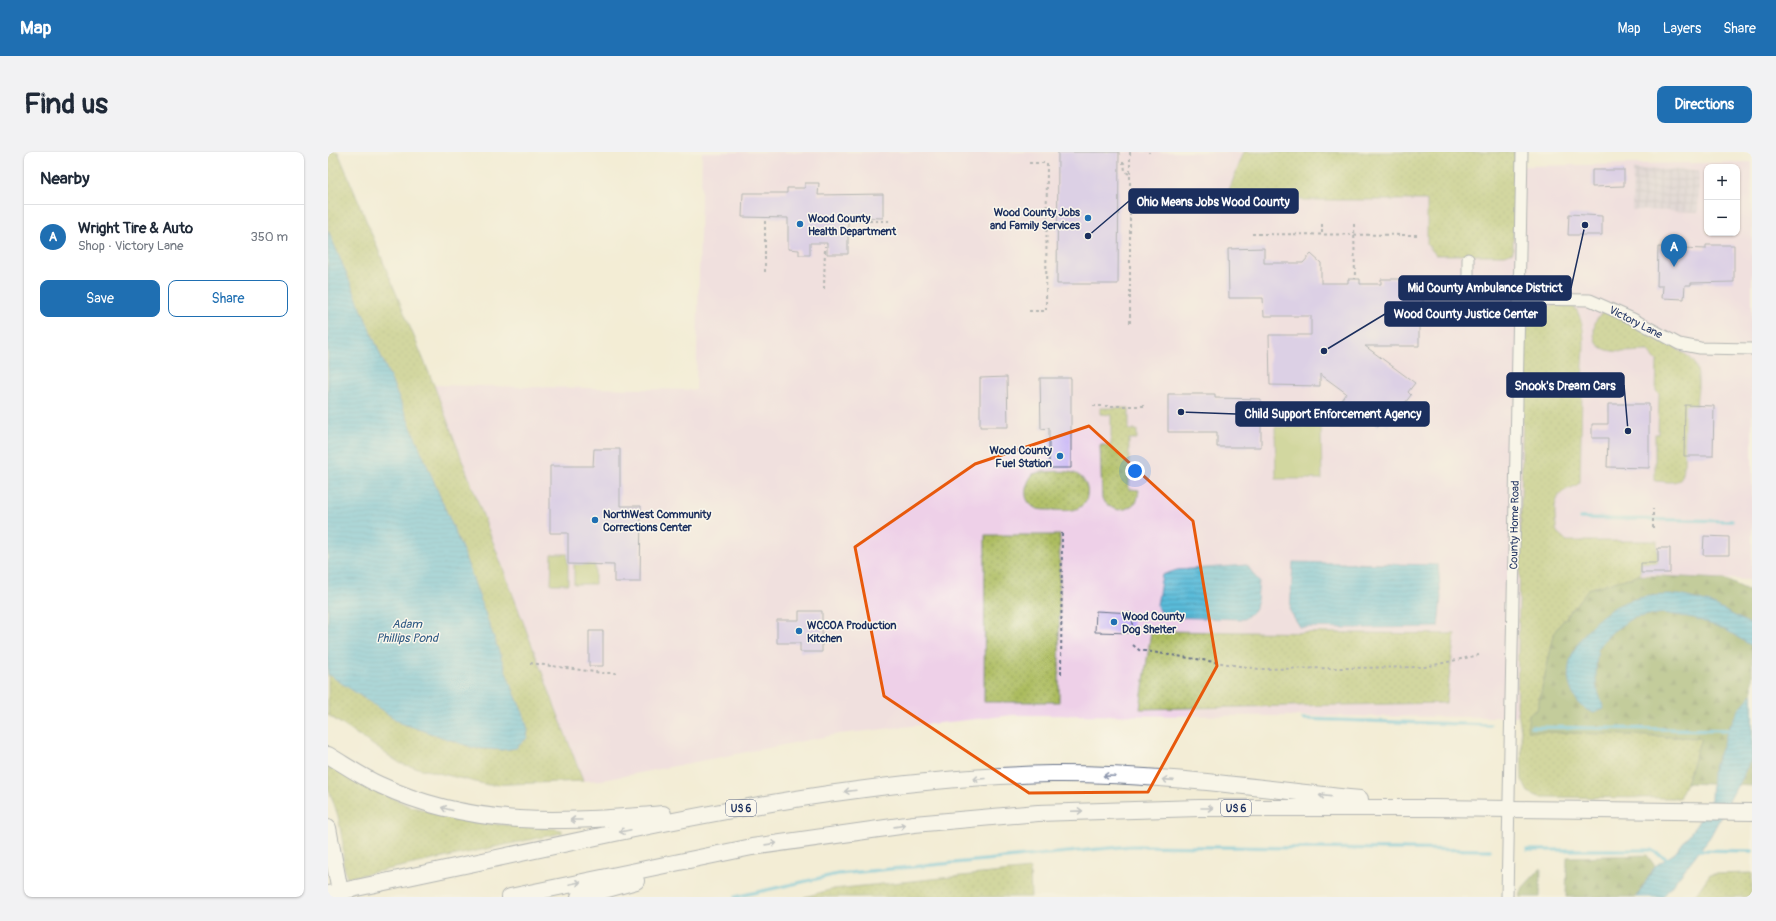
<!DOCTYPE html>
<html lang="en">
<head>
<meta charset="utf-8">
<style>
  :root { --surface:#fff; --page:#f2f2f3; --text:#1f2937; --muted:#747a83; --line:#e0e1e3; --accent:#1f6fb2 }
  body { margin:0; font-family:Pangolin,sans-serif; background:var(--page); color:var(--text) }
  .controls { position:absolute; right:12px; top:12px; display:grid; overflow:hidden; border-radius:8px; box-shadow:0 1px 3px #0004 }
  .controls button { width:36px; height:36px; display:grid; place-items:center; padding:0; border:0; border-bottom:1px solid var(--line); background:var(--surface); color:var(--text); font:20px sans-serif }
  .you { position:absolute; left:807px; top:319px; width:14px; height:14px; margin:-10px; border:3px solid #fff; border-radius:50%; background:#1a73e8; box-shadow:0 0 0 6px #1a73e833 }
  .badge { display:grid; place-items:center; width:26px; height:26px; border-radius:50%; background:var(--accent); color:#fff; font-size:13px; font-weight:700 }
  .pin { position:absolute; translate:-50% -33px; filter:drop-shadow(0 1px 2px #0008) }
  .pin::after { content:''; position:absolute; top:21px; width:14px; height:12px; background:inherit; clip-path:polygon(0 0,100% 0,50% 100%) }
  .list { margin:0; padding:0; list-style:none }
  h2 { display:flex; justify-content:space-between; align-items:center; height:52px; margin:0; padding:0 16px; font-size:17px }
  h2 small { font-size:13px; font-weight:400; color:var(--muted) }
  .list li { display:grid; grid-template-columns:26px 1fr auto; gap:12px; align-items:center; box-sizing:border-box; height:64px; padding:0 16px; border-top:1px solid var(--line) }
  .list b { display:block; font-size:15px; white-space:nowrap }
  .list p { margin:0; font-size:13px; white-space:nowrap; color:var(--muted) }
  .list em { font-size:13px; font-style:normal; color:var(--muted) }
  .actions { display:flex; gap:8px; padding:12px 16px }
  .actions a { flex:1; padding:9px 0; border:1px solid var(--accent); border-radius:8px; text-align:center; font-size:14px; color:var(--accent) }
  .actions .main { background:var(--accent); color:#fff }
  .map { position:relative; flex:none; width:1424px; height:745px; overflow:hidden; border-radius:8px }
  header { display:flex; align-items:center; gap:24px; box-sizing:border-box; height:56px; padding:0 20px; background:var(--accent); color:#fff }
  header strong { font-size:19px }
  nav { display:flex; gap:22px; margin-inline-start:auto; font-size:14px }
  .intro { display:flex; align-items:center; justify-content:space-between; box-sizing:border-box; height:96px; padding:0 24px }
  h1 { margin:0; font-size:28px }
  .button { padding:10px 18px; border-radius:8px; background:var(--accent); color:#fff; font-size:14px; font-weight:700 }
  main { display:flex; gap:24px; padding:0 24px }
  aside { flex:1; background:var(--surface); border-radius:8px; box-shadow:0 1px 3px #0004 }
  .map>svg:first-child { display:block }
</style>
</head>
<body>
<header>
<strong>Map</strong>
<nav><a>Map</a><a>Layers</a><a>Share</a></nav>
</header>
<div class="intro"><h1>Find us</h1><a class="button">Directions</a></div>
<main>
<aside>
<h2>Nearby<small></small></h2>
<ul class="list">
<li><span class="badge">A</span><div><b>Wright Tire &amp; Auto</b><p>Shop · Victory Lane</p></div><em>350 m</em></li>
</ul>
<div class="actions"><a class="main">Save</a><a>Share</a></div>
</aside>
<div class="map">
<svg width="1424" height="745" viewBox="0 0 1424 745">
  <defs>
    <pattern id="industrial-grid" width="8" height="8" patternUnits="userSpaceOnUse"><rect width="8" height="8" fill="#ccbed4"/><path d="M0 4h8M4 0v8" fill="none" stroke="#a59baf"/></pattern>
    <pattern id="green-dots" width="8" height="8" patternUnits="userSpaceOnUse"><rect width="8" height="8" fill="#acbc5f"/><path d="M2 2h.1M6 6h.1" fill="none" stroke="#8b9952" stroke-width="1.8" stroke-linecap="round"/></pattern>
    <pattern id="forest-firs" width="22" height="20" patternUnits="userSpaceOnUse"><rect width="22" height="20" fill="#89a456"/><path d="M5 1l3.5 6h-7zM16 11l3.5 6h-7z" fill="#6f864a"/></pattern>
    <pattern id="water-rules" width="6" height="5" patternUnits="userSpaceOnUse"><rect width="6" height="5" fill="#5abbd9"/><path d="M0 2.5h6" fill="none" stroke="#4a98b3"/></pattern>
  </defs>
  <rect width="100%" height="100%" fill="#fbf7ec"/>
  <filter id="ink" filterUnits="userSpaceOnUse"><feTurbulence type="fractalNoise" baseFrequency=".025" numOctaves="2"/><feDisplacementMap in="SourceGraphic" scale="8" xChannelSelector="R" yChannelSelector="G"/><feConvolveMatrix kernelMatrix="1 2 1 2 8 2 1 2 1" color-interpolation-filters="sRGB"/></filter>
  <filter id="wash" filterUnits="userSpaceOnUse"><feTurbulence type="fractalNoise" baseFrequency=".012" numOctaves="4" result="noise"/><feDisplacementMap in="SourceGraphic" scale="16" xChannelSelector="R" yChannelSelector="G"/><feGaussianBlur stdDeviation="0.9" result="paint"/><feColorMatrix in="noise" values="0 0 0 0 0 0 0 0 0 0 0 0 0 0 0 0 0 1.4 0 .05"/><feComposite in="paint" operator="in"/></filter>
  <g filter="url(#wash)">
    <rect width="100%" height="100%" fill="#f3edd6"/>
    <path fill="#eed0e8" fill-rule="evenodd" d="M374,0H1194V14L1424,10V428L1312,423L1227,479L1209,559L1182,565L685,563L511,582L275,628L255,629L106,233L368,238ZM1379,15H1409V81H1379Z"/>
    <path fill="url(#industrial-grid)" d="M1305,17L1371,18L1370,60L1304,58Z"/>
    <path fill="url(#green-dots)" stroke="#64765e" d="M0,0H10L106,233L255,629L160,633L73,612L0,563Z
      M916,0H1187L1185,100L1177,103H1108L1099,93V48H922L921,58L906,57L899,50V43Z
      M1232,152L1245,153C1261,172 1255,204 1254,228H1244L1243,240L1254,241L1252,330C1248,335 1244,335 1238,338C1223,345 1227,367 1229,380L1239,389H1329L1330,411H1313L1312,423L1260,437L1227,479L1209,559L1200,579L1373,586L1358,631L1351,646L1211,645L1200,640L1194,628L1193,579L1189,554L1196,191C1200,167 1207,155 1232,152Z
      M1276,159C1291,165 1360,199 1366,210C1378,231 1361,279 1357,302C1355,311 1358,322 1351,328C1346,332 1333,329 1327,329V282H1330L1331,242L1328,239L1329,209L1320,199C1302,199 1266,206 1266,181C1266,170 1268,166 1276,159Z
      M772,256H801V278H809V287H801V337L811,338L809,349C797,361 785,361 774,347L772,293H783V263L772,262Z
      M713,320C727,320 750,315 757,331C760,336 760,342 758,348C751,362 735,358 722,358C718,358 711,358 707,356C693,348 697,332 705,322Z
      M657,383H732L731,550H656Z
      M823,479L1127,482L1118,551L812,557Z
      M0,612L23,626L81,654L143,670L229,677L234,678V681L19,726L15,711V692L10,664L0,635Z
      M702,717L703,745H476L505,737Z
      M1424,721V745H1366L1382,722Z"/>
    <path fill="url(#forest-firs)" stroke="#526a5a" d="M1312,423L1396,427L1424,440V634L1358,631L1373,586L1199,579L1201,562L1209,558L1227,479L1260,437Z
      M1319,703L1327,714L1309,745H1238L1239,705Z
      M1213,716L1212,745H1191L1195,735Z"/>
    <path fill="#acbc5f" stroke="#64765e" d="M947,275H993L994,327H948Z
      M224,402H240V432H223Z
      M246,412L267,413V432H246Z"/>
    <path fill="url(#water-rules)" stroke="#3a759c" d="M0,78L135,399L182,531L195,561L200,578L199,586L188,596L174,598L146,596L73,571L0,522Z
      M965,410L1110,413L1113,445L1110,475L1031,476L972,475L962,459Z
      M919,413L931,430L928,457L916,467L836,465L829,454L834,423L849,418Z
      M1352,443L1382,451L1424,473V494L1398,478L1366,466L1335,461L1304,466L1284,480L1270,495L1268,514V534L1276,557L1266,561C1257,558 1254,555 1248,547C1225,513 1259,470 1289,454C1309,443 1330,443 1352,443Z
      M1424,542V606L1382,685L1335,745H1309L1327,714L1347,701L1369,672L1383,647L1384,621L1400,578L1412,556Z"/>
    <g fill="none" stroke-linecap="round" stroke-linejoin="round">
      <path stroke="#5abbd9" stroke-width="3.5" d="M1252,366L1404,369
        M975,567L1162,573
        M1203,575L1400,578
        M1199,698H1323L1342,708
        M1367,698L1424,699
        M407,745L510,722L803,694L1162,698"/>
    </g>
    <g id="blocks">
      <path fill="#c1adf9" d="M730,0H791L790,132H729Z
        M1264,18H1296V34L1264,35Z
        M477,31H491L490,43L555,42V66L520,65V102H499V91H482V103H471V98L460,97V66L414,65L415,41H459V36H477Z
        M1241,62L1274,64V83H1240Z
        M1378,93H1406V130L1363,131V133H1357L1356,147L1334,146L1335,134H1329L1330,95L1378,97Z
        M936,96V111H975L983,102L993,111V131H1020V127H1032V132H1053V127H1087V144H1095V172H1091V194H1037L1087,231L1080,240L1083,243L1060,274L1054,270L1050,275L1046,272L1012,273L1011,251L1018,241L992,222V234L942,233L941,183H983V164H936L935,146H901L900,97Z
        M679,225L680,275H652V226Z
        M712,226H743V316H721V276L713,277Z
        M840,242H887V246L933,247V295H889V280H840Z
        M1280,252H1321V316L1279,315L1280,286H1264V272H1280Z
        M1357,253L1386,254L1385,304H1356Z
        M266,297H292V354H313L312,430H286V413L240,412V381H222V314H265Z
        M1376,384L1401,385V403H1375Z
        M1330,396H1342V421H1313V411H1330Z
        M471,459H494V500H472V491H449V468H471Z
        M768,459L805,461L804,481L767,480Z
        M261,479H275V514H261Z"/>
    </g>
  </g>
  <g filter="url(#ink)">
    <use href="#blocks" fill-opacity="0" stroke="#677288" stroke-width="1"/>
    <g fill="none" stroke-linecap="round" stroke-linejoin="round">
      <defs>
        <path id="minor" d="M1140,107V133L1191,135
          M1095,132L1140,133
          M1191,147L1262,148L1305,167L1351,192L1372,196L1424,197
          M1179,745L1194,0"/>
        <path id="highway" d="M0,603C17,613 34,625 52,633C143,676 238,671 335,662
          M0,676L13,745
          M0,742C96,721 192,701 287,681C431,651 577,625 724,622C826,621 930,636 1032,647
          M182,745L424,695L586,672L710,661L871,656H1105L1424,660
          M251,745L308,729"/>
      </defs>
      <use href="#minor" stroke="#677288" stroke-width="13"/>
      <use href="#highway" stroke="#677288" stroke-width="18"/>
      <path stroke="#677288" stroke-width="2" stroke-dasharray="3 3" stroke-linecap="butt" d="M821,0V1
        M701,11H719L718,159H701
        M794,11H796L797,19L802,23
        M523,69H561
        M994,72V82
        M1026,72L1027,127
        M924,82L1090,83
        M437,120V67
        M496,137L497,94
        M802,171V0
        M1243,234H1261
        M765,254H819
        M1325,376V357
        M805,493L811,498L931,517L1097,515L1151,503
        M202,511L274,521H290
        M733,522L734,381"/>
      <use href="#minor" stroke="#fff" stroke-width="11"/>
      <use href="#highway" stroke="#fff" stroke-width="16"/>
    </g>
    <defs><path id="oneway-shaft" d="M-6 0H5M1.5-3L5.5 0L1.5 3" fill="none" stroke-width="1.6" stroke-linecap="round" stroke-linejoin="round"/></defs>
    <g stroke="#8d97ae">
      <use href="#oneway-shaft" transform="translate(781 624) rotate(-178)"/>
      <use href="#oneway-shaft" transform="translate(651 627) rotate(175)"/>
      <use href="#oneway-shaft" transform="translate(840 628) rotate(-176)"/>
      <use href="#oneway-shaft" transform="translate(522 639) rotate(173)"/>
      <use href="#oneway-shaft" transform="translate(997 644) rotate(-174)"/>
      <use href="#oneway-shaft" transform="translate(879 656)"/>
      <use href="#oneway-shaft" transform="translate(119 657) rotate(-165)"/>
      <use href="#oneway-shaft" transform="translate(749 659) rotate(-2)"/>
      <use href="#oneway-shaft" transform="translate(248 668) rotate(-180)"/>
      <use href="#oneway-shaft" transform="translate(572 674) rotate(-8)"/>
      <use href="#oneway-shaft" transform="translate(297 679) rotate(168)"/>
      <use href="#oneway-shaft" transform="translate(443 692) rotate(-8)"/>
      <use href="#oneway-shaft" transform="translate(247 731) rotate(-12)"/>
    </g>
  </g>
  <path d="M0 0H1424V745H0ZM761,274L865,369L889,514L820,640L701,641L556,544L527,395L647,312Z" fill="#f3edd6" fill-opacity=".55" fill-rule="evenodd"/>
  <path fill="none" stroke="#e8590c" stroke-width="3" stroke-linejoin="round" d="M761,274L865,369L889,514L820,640L701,641L556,544L527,395L647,312Z"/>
  <g fill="#1f6fb2" stroke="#fbf7ec" stroke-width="1.5">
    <circle cx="760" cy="66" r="4"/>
    <circle cx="472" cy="72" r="4"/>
    <circle cx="732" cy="304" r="4"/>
    <circle cx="267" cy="368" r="4"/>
    <circle cx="786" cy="470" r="4"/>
    <circle cx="471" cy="479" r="4"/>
  </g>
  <g text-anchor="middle" stroke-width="3" stroke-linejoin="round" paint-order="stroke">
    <g fill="#fbf7ec" stroke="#5e6b89" stroke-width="1">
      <rect x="398" y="648" width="30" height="16" rx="3"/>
      <rect x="893" y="648" width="30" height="16" rx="3"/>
    </g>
    <g font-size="10" font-weight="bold" fill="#1b2f5e">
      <text x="413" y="660">US 6</text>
      <text x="908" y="660">US 6</text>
    </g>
    <g font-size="11" font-weight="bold" fill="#1b2f5e" stroke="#fbf7ec" text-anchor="start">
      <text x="752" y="64" text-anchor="end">Wood County Jobs<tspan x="752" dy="13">and Family Services</tspan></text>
      <text x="480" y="70">Wood County<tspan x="480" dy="13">Health Department</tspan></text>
      <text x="724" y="302" text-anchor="end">Wood County<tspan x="724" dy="13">Fuel Station</tspan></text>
      <text x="275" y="366">NorthWest Community<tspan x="275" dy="13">Corrections Center</tspan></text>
      <text x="794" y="468">Wood County<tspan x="794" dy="13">Dog Shelter</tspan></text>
      <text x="479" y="477">WCCOA Production<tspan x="479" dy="13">Kitchen</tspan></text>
    </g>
    <g font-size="11" fill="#1b2f5e" stroke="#fbf7ec">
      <text transform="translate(1308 170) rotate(27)" y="4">Victory Lane</text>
      <text transform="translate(1186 373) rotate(-89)" y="4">County Home Road</text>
    </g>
    <g font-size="12" font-style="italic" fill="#2e5983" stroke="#fbf7ec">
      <text x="79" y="476">Adam<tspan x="79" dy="14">Phillips Pond</tspan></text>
    </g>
  </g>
  <path fill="none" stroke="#1b2f5e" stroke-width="1.5" d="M760 84L801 49M1257 73L1243 136M996 199L1057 162M1300 279L1296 233M853 260L908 262"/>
  <g fill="#1b2f5e" stroke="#fbf7ec" stroke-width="1.5">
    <circle cx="760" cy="84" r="4"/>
    <circle cx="1257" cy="73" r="4"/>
    <circle cx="996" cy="199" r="4"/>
    <circle cx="1300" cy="279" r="4"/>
    <circle cx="853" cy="260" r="4"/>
  </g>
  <g fill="#1b2f5e" stroke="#1b2f5e" stroke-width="1.5">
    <rect x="801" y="37" width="169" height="24" rx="4"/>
    <rect x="1071" y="124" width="172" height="24" rx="4"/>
    <rect x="1057" y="150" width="161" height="24" rx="4"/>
    <rect x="1179" y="221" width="117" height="24" rx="4"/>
    <rect x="908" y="250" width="193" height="24" rx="4"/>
  </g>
  <g font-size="12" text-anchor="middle" font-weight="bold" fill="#fff">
    <text x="885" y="54">Ohio Means Jobs Wood County</text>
    <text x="1157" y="140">Mid County Ambulance District</text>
    <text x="1138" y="166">Wood County Justice Center</text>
    <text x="1237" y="238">Snook's Dream Cars</text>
    <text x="1005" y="266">Child Support Enforcement Agency</text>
  </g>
</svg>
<div class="controls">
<button>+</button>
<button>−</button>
</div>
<div class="you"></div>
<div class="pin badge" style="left:1346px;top:115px">A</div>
</div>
</main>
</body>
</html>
